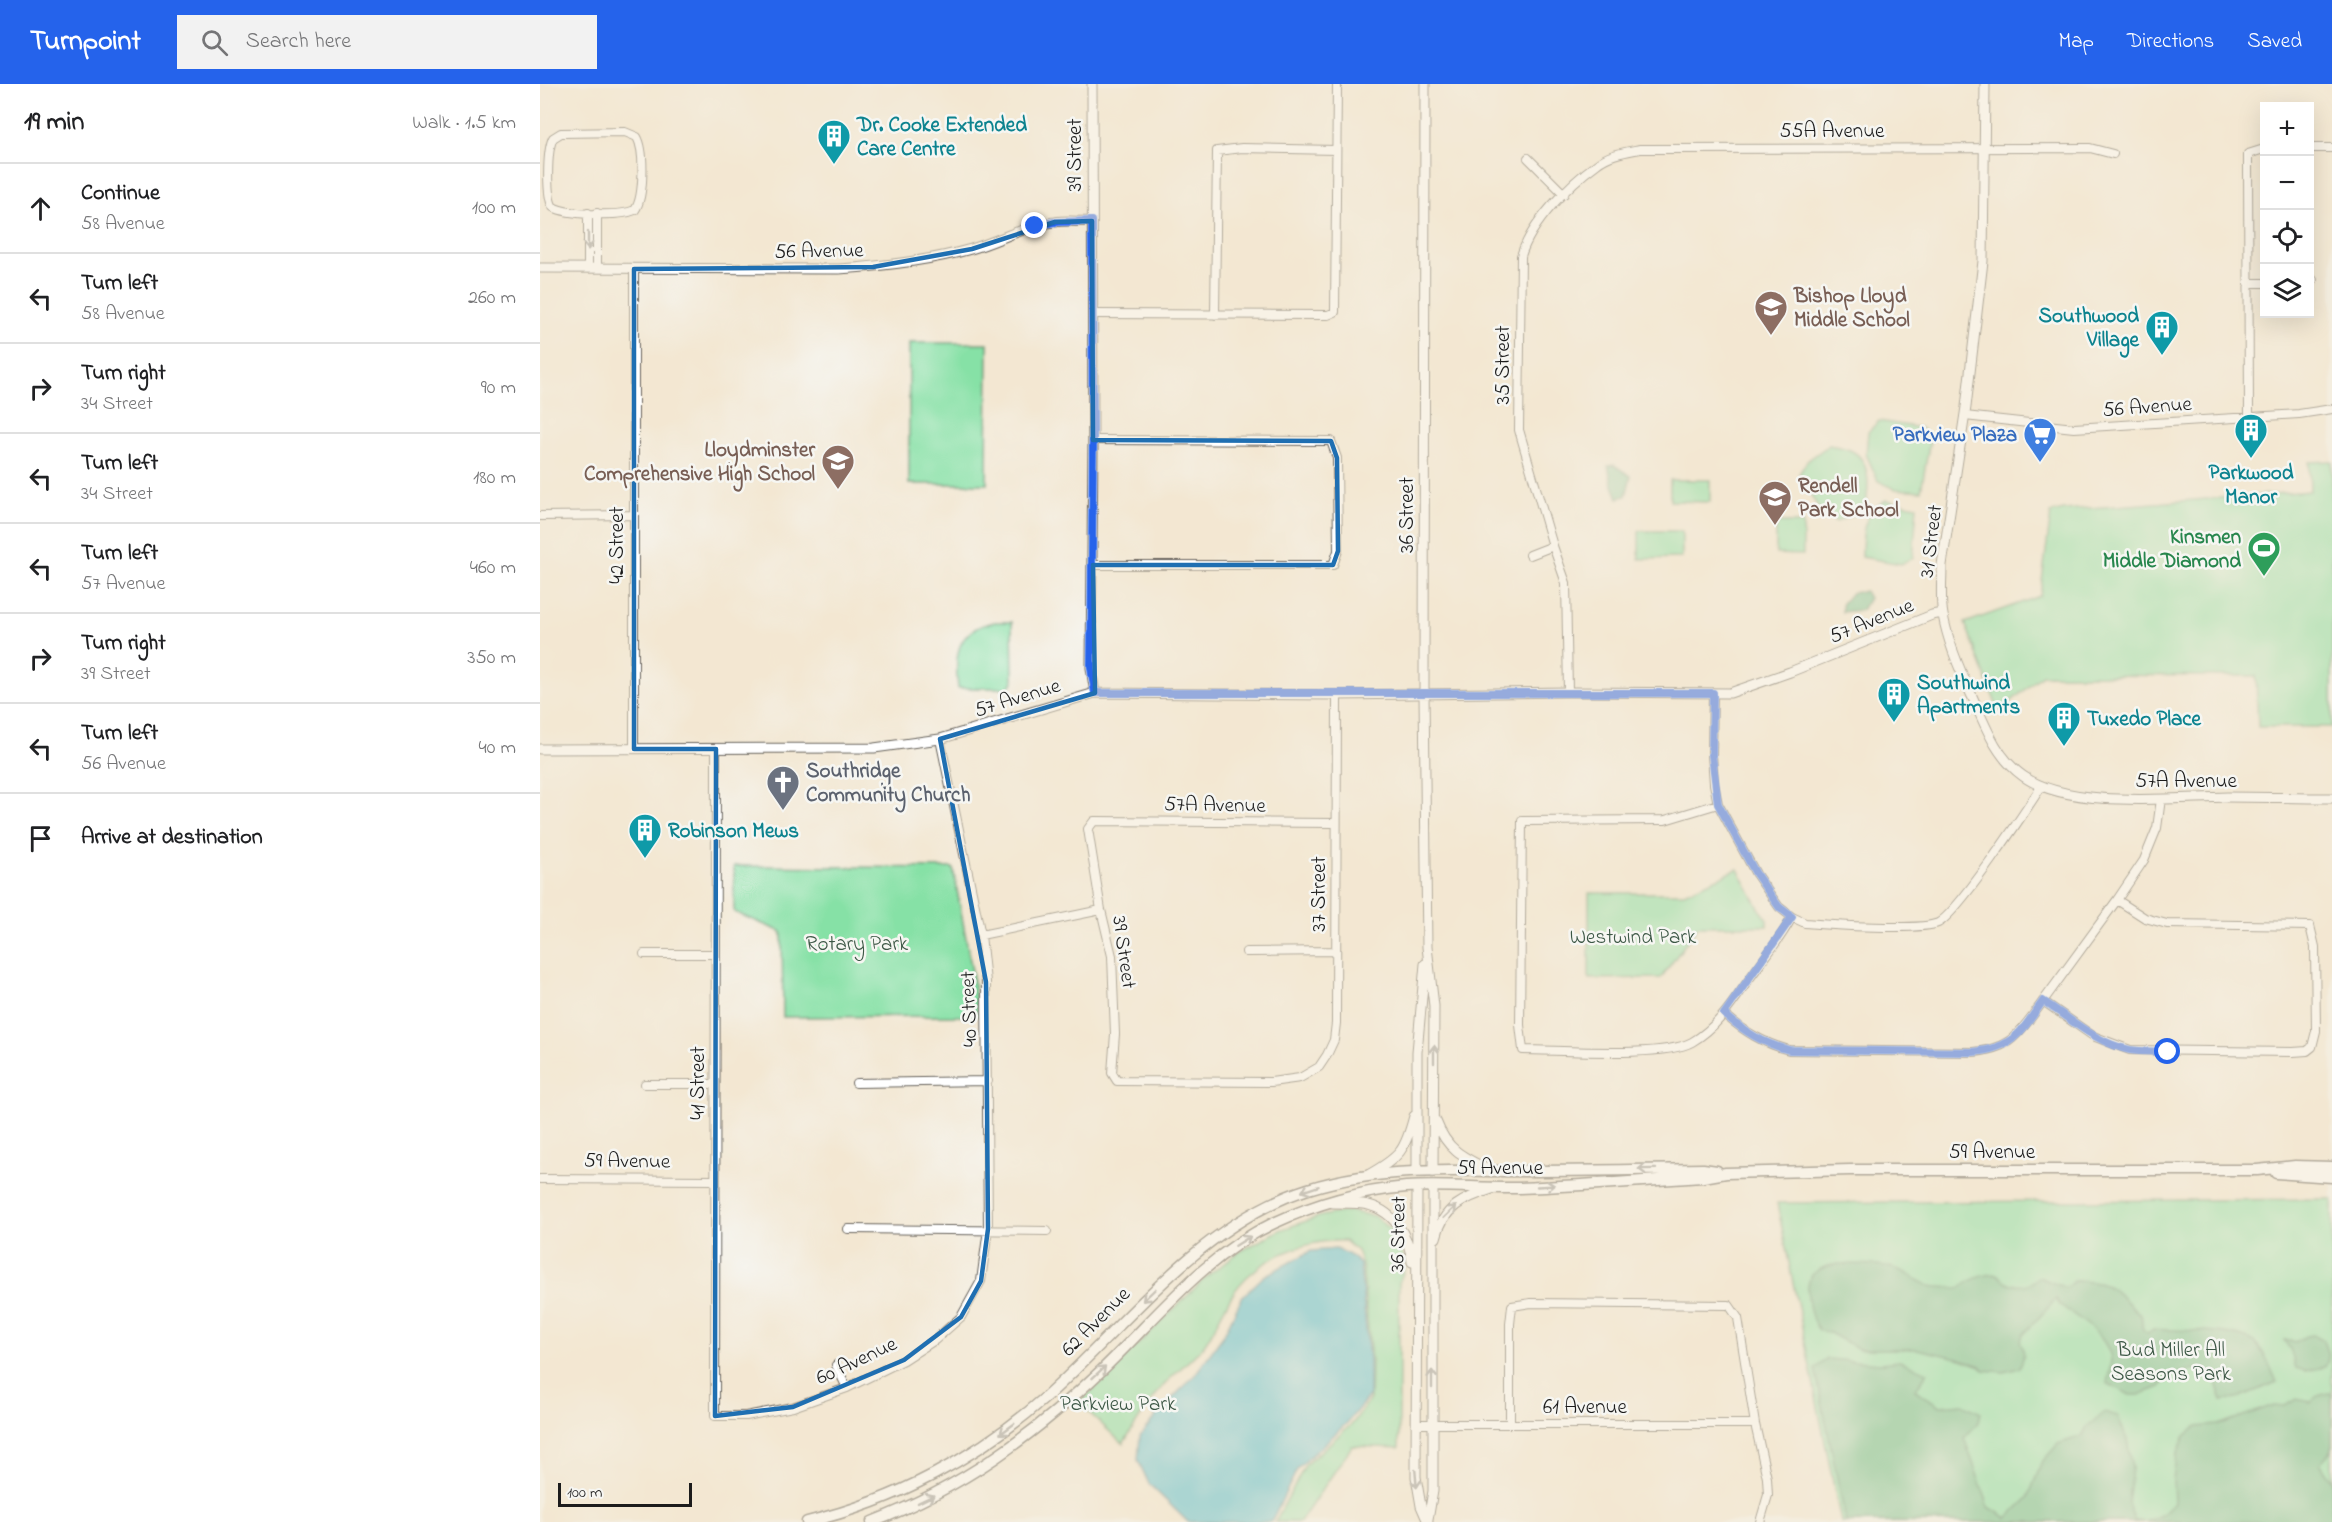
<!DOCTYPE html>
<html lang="en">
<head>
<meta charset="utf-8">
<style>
  :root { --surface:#fff; --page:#f2f2f2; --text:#202124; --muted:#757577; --line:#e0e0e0; --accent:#2563eb }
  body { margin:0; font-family:"Indie Flower",sans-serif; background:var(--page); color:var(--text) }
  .controls { position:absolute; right:18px; top:18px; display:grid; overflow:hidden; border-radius:0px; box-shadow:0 6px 24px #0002 }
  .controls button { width:54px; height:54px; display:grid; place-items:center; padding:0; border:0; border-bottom:2px solid var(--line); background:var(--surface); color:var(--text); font:30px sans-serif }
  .scale { position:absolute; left:18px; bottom:15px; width:134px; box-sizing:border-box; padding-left:6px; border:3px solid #1c1c1c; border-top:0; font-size:16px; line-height:21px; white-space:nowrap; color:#1c1c1c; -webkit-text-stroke:4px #f6f6f2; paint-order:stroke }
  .stop { position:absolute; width:18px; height:18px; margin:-14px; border:4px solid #2563eb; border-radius:50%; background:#fff }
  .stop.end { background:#2563eb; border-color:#fff; box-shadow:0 2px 6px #0008 }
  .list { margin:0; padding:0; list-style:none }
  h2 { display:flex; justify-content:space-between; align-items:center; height:78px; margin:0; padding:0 24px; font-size:26px }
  h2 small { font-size:20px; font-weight:400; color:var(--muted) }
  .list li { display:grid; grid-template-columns:39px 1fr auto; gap:18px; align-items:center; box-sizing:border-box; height:90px; padding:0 24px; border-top:2px solid var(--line) }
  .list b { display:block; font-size:22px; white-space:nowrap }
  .list p { margin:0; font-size:20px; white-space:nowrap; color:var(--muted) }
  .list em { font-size:20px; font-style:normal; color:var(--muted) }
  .icon { flex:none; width:33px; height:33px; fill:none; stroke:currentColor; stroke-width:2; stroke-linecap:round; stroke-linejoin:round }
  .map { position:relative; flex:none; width:1792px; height:1438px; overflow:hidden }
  header { display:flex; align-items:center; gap:36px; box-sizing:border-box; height:84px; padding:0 30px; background:var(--accent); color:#fff }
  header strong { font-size:28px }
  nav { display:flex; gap:33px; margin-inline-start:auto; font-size:21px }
  .search { width:420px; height:54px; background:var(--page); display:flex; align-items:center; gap:15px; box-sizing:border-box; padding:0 21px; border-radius:0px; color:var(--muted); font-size:22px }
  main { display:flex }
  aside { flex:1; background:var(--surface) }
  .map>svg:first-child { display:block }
</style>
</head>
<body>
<header>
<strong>Turnpoint</strong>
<div class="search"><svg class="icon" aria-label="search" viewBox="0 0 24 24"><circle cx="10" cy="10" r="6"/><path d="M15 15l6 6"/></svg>Search here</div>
<nav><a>Map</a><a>Directions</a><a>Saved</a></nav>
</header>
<main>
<aside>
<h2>19 min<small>Walk · 1.5 km</small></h2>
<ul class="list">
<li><svg class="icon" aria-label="ahead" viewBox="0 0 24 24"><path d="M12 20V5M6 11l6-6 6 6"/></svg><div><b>Continue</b><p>58 Avenue</p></div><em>100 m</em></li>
<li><svg class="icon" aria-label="left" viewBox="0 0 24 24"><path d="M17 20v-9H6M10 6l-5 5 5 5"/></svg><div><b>Turn left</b><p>58 Avenue</p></div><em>260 m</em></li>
<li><svg class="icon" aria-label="right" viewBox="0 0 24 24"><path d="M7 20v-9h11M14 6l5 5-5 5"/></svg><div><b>Turn right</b><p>34 Street</p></div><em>90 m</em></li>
<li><svg class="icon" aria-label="left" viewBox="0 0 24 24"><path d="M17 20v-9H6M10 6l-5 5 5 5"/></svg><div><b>Turn left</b><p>34 Street</p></div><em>180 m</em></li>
<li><svg class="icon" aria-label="left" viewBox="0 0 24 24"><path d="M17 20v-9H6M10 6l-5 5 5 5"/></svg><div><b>Turn left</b><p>57 Avenue</p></div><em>460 m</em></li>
<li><svg class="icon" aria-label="right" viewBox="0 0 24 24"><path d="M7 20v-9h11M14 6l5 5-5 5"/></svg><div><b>Turn right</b><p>39 Street</p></div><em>350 m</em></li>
<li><svg class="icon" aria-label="left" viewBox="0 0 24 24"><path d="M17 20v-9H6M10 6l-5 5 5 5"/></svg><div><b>Turn left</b><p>56 Avenue</p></div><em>40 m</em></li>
<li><svg class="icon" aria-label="arrive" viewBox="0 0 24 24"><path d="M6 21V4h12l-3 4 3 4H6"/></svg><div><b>Arrive at destination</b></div></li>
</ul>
</aside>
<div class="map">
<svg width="1792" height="1438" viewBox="0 0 1792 1438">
  <rect width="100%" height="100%" fill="#f6f6f2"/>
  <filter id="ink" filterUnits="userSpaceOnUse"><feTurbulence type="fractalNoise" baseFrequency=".0167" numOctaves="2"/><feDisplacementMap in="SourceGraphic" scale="12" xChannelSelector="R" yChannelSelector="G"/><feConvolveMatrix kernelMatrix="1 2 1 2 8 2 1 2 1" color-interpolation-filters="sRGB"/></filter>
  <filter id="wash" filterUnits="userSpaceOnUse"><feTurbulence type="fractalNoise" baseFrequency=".008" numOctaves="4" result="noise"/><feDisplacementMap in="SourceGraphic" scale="24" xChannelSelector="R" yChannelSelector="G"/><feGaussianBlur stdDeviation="1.35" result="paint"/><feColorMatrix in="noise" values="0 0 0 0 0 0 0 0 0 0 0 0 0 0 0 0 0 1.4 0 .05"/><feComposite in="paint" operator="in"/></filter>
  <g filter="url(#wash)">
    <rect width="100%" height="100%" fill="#f3e7d2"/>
    <path fill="#86e1a6" stroke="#517e61" stroke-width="1.5" d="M369,259H448L447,400H369Z
      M1339,337L1381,344L1390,356L1381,407L1355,405L1338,397L1326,370L1328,348Z
      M1289,361C1295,362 1301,363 1307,365C1333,373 1329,406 1325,427L1296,438L1279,425L1259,390L1267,377Z
      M1792,377V643H1718L1716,592L1502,591L1459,628L1425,539L1500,512L1511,429L1524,426L1770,407L1769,378Z
      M1130,396H1170V418L1130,417Z
      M1346,416L1377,422L1373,474L1361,480L1322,473C1322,449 1322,429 1346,416Z
      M1236,439H1263V471L1236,470Z
      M1099,447H1142V474L1099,475Z
      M455,538H472L473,598L468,604H418C414,571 416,545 455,538Z
      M194,782L413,784L432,887L438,932L243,933L242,848L194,828Z
      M1198,785L1219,824L1227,834V842H1158L1121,894L1049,895V809H1144Z
      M1792,1115V1438H1301L1237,1119Z
      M809,1127L834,1132L852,1146L863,1171L864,1186L859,1199V1364L812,1362L760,1438H735L766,1380L813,1339L830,1315L831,1277L822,1180L817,1167L805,1157C764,1155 713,1176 691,1213C681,1228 675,1246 664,1261C653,1275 637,1286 625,1300C609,1318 596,1339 583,1360L539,1319L666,1193L699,1168L740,1146L781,1132Z"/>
    <path fill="#6cbf8b" stroke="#446e54" stroke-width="1.5" d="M1074,381L1091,392L1086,412L1078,414L1072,399L1068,382Z
      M1325,507L1329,514L1322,526L1302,528V519L1312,509Z
      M1298,1180C1317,1181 1338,1179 1356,1185C1368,1188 1378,1198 1390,1202C1399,1204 1410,1203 1419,1204C1432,1196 1440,1190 1457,1190C1469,1203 1485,1206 1499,1193L1526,1204L1534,1197C1574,1197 1574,1207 1601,1231C1604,1239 1599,1246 1608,1249L1613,1245C1639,1248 1700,1243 1717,1261C1727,1271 1731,1286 1737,1298L1700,1313L1682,1317L1675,1295L1665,1286L1660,1284L1631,1291L1620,1303L1599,1311H1590L1567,1299C1568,1290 1573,1280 1570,1270C1562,1247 1537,1234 1519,1220L1516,1215L1483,1251L1480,1258C1486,1269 1484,1274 1479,1284L1464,1288L1444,1286L1441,1282L1418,1274L1377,1265H1319L1290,1249L1279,1246C1270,1236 1263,1203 1272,1191C1279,1184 1289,1181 1298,1180Z
      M1773,1251L1784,1257C1788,1267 1791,1273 1785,1283L1765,1287L1756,1284L1750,1265L1744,1256H1750L1755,1258L1766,1252Z
      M1287,1275L1341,1279L1360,1277L1388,1288L1375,1306L1400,1322L1423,1320L1441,1329L1437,1340L1424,1354L1449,1423L1467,1434L1488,1414L1502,1378L1518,1360L1542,1352L1547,1343L1564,1328L1578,1332L1587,1356L1592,1384L1588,1419L1595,1437L1603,1438H1306L1275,1285Z
      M1788,1309L1792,1310V1366L1780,1379L1792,1397V1438H1606L1622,1431L1634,1419L1633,1396L1636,1372L1645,1352L1656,1343L1678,1341L1734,1321L1745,1322L1756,1315L1771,1318L1778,1312Z"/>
    <path fill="#56bfd2" stroke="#396e77" stroke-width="1.5" d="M796,1165L808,1170L820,1180L829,1276V1312L807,1339L758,1384L731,1438H648L609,1400L598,1376L600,1352L619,1328L654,1292L683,1252L702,1213L724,1192L771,1167Z"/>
  </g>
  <g filter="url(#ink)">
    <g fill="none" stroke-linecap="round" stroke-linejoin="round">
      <defs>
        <path id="minor" d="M85,48L97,53C105,67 104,113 95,126C79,133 28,131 13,123C6,112 7,66 13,54L21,49Z
          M1770,64H1792
          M988,74L1024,110
          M48,129V184
          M57,129V184
          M1770,196H1773
          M1708,199H1724
          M553,230L788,231L795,228L797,0
          M675,231L677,67L702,64L796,66
          M1425,332L1534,344L1759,330L1792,325
          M1709,332L1708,70L1724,65
          M0,432L94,431
          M990,471L1013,462
          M553,481H793L798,467L797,374L791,357L553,356
          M1028,608L1026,499L1013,462L979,346L981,172C991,139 1029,100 1057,80C1069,70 1085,68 1100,65L1550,64L1573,70
          M1173,609L1172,671L1174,700L1178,720L1216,790L1239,823L1252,833L1265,839C1288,841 1381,847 1398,839C1418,829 1486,726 1501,703
          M94,665V185
          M176,665L175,1332H206L253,1323L307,1304L364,1276L395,1256L421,1233L441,1197L448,1145L446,898L441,851L400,655
          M1178,720L1125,736L982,737L980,941L983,966C1020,966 1124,974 1152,958C1178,943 1194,917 1210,894C1224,874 1241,855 1252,833
          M795,739L554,737L548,745L561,826L572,872L575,950L572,989L577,997L731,998L760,994L779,983L787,971L794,956L796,939L797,611
          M441,851L561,826
          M706,868L796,867
          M104,870H175
          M1503,917L1553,952L1590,966L1753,968L1767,967L1772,963L1776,947L1775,863L1770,842L1627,840L1605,834L1577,816
          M1184,930C1205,948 1223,959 1249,966L1433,968C1465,965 1474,956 1493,931L1577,816L1604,776L1617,744L1621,715
          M316,999L448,997
          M105,1000H175
          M0,1095L174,1096
          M308,1145L507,1147
          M296,1281L307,1304
          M876,1340H1215
          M970,1340V1240L972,1222L991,1219L1189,1221L1198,1234L1215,1340L1227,1394L1228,1411L1220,1438"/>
        <path id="tertiary" d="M552,0L553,356L551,584L555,609
          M885,0L884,610L887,863L894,922L893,1088
          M1445,0L1443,177L1426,323L1402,481C1402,497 1400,516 1403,531C1408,559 1420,587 1432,612C1445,641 1456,673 1483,692C1529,725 1631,714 1687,713C1722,713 1757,714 1792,714
          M0,184L299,185C344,182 389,177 431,165C459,157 486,141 515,138C527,136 539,138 552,137
          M0,665L334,664L400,655L555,609L797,611L1028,608L1190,609L1250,588L1392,531L1402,529
          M896,1037C907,1066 922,1073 949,1086
          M877,1087V968L885,880
          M828,1091C860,1073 865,1067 874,1032
          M877,1103L876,1393L881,1422L888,1438
          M793,1119C803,1119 813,1119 823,1120C852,1124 869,1151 872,1178
          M896,1154C903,1123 924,1114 952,1105
          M888,1436L893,1407V1103"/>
        <path id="secondary" d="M1736,1089L1792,1093
          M267,1438C356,1417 438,1373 506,1313C584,1243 647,1155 746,1113C819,1083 899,1087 976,1087C1038,1087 1101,1086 1163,1085L1177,1087
          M332,1438C423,1403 493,1352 563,1285C617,1233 665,1171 734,1139C775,1120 821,1107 866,1103C904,1100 942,1105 979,1104C1041,1102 1102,1097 1163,1093L1186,1089L1310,1086H1717L1755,1082L1792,1083"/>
      </defs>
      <use href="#minor" stroke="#67635c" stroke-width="10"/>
      <use href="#tertiary" stroke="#67635c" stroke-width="11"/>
      <use href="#secondary" stroke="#67635c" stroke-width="13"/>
      <use href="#minor" stroke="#fff" stroke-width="8"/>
      <use href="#tertiary" stroke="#fff" stroke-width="9"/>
      <use href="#secondary" stroke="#fff" stroke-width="10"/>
    </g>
    <defs><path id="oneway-shaft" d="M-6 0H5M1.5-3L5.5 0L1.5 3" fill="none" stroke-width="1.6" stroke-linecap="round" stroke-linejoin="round" transform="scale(1.5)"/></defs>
    <g stroke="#999">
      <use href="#oneway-shaft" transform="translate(48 157) rotate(90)"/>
      <use href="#oneway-shaft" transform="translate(894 970) rotate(-90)"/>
      <use href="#oneway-shaft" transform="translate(1107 1085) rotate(179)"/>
      <use href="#oneway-shaft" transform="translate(1006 1102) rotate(-3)"/>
      <use href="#oneway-shaft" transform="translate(770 1105) rotate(162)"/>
      <use href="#oneway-shaft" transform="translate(910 1128) rotate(-44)"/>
      <use href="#oneway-shaft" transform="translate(703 1157) rotate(-32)"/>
      <use href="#oneway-shaft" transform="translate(609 1211) rotate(136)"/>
      <use href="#oneway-shaft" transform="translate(559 1288) rotate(-43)"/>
      <use href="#oneway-shaft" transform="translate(892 1295) rotate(-90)"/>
      <use href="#oneway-shaft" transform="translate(467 1345) rotate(144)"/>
      <use href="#oneway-shaft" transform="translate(876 1395) rotate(85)"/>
      <use href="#oneway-shaft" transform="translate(386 1415) rotate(-26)"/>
    </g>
  </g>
  <g fill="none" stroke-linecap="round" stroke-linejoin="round" filter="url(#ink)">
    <path stroke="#2563eb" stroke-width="8" d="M495,142L514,138L552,137L553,356L551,584L555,609H1173L1172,671L1178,720L1216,790L1239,823L1252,833L1184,930C1205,948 1222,959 1249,966L1433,968C1474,964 1481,948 1503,917C1531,935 1556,959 1590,966C1602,968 1616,967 1628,968"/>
  </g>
  <path d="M0 0H1792V1438H0ZM552,137L553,356L791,357L797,374L798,467L793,481H553L555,609L400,655L446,898L448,1145L441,1197L421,1233L364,1276L253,1323L175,1332L176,665H94V185L333,183L432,165L515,138Z" fill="#f3e7d2" fill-opacity=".55" fill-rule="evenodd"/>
  <path fill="none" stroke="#1f6fb2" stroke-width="4.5" stroke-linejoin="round" d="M552,137L553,356L791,357L797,374L798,467L793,481H553L555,609L400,655L446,898L448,1145L441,1197L421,1233L364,1276L253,1323L175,1332L176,665H94V185L333,183L432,165L515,138Z"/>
  <defs>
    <symbol id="building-pin" viewBox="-11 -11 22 30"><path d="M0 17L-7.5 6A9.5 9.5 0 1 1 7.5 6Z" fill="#0f9aa8" stroke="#f6f6f2"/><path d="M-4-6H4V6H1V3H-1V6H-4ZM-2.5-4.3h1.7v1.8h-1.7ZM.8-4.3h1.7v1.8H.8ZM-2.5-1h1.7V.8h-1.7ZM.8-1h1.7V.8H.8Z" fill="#fff"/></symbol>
    <symbol id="school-pin" viewBox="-11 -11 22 30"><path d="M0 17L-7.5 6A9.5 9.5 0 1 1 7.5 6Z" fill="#8d6e63" stroke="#f6f6f2"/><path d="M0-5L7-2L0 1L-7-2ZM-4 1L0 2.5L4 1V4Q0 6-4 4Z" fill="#fff"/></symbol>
    <symbol id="supermarket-pin" viewBox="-11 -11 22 30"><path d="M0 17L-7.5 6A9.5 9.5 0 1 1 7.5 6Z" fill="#3f7fe0" stroke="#f6f6f2"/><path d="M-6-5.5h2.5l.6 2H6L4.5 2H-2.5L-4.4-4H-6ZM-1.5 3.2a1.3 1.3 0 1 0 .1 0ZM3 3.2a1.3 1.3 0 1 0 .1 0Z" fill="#fff"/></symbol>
    <symbol id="stadium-pin" viewBox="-11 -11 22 30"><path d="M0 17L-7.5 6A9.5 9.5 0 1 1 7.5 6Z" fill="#2e9e5b" stroke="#f6f6f2"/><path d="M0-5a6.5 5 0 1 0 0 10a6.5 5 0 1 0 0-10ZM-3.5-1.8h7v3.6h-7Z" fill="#fff"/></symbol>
    <symbol id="church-pin" viewBox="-11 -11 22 30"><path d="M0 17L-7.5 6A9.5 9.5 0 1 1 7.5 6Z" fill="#6b7280" stroke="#f6f6f2"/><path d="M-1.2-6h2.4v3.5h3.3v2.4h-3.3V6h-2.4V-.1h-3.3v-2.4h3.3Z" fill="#fff"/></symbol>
  </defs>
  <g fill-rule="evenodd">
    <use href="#building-pin" x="275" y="33" width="38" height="52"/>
    <use href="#school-pin" x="1212" y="204" width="38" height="52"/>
    <use href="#building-pin" x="1603" y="224" width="38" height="52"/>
    <use href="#building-pin" x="1692" y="327" width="38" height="52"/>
    <use href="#supermarket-pin" x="1481" y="331" width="38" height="52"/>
    <use href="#school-pin" x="279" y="358" width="38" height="52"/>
    <use href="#school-pin" x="1216" y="394" width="38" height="52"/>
    <use href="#stadium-pin" x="1705" y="445" width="38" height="52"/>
    <use href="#building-pin" x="1335" y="591" width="38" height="52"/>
    <use href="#building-pin" x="1505" y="615" width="38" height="52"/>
    <use href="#church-pin" x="224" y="679" width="38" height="52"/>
    <use href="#building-pin" x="86" y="727" width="38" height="52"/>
  </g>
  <g text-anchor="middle" stroke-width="5" stroke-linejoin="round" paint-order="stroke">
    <g font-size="21" font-weight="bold" fill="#0d838f" stroke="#f6f6f2" text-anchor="start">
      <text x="317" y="47">Dr. Cooke Extended<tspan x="317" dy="24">Care Centre</tspan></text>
      <text x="1599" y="238" text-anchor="end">Southwood<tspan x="1599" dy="24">Village</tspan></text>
      <text x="1711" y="395" text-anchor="middle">Parkwood<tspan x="1711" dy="24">Manor</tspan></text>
      <text x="1377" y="605">Southwind<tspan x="1377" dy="24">Apartments</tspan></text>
      <text x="1547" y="641">Tuxedo Place</text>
      <text x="128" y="753">Robinson Mews</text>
    </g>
    <g font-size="21" fill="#1c1c1c" stroke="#f6f6f2">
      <text x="1292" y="53">55A Avenue</text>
      <text transform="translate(534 71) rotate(-90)" y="7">39 Street</text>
      <text transform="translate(279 166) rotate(-1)" y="7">56 Avenue</text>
      <text transform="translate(962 281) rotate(-90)" y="7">35 Street</text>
      <text transform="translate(1607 322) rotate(-4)" y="7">56 Avenue</text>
      <text transform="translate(866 431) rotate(-90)" y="7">36 Street</text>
      <text transform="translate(1390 457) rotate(-83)" y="7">31 Street</text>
      <text transform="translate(76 461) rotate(-90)" y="7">42 Street</text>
      <text transform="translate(1331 536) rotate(-22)" y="7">57 Avenue</text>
      <text transform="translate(477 613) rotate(-17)" y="7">57 Avenue</text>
      <text x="1646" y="703">57A Avenue</text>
      <text transform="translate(675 720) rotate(1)" y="7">57A Avenue</text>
      <text transform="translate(778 810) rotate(-90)" y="7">37 Street</text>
      <text transform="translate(585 868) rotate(82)" y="7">39 Street</text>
      <text transform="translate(428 925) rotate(-92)" y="7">40 Street</text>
      <text transform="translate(157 999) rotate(-90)" y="7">41 Street</text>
      <text x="1452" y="1074">59 Avenue</text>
      <text transform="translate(87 1076) rotate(1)" y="7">59 Avenue</text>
      <text x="960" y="1090">59 Avenue</text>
      <text transform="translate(857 1150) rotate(-89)" y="7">36 Street</text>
      <text transform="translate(555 1237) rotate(-45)" y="7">62 Avenue</text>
      <text transform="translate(316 1276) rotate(-25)" y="7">60 Avenue</text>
      <text x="1045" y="1329">61 Avenue</text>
    </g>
    <g font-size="21" font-weight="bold" fill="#785e54" stroke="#f6f6f2" text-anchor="start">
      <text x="1254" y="218">Bishop Lloyd<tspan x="1254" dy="24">Middle School</tspan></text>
      <text x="275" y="372" text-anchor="end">Lloydminster<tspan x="275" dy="24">Comprehensive High School</tspan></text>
      <text x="1258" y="408">Rendell<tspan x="1258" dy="24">Park School</tspan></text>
    </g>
    <g font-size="21" font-weight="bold" fill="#366cbe" stroke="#f6f6f2" text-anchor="end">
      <text x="1477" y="357">Parkview Plaza</text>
    </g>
    <g font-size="21" font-weight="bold" fill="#27864d" stroke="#f6f6f2" text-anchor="end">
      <text x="1701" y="459">Kinsmen<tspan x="1701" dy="24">Middle Diamond</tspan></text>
    </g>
    <g font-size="21" font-weight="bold" fill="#5b616d" stroke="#f6f6f2" text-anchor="start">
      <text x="266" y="693">Southridge<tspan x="266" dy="24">Community Church</tspan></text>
    </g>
    <g font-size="21" fill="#3c5745" stroke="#f6f6f2">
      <text x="1093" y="859">Westwind Park</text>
      <text x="317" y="866">Rotary Park</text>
      <text x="1631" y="1272">Bud Miller All<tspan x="1631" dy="24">Seasons Park</tspan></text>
      <text x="578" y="1326">Parkview Park</text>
    </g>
  </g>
</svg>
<div class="controls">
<button>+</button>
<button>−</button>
<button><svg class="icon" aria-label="locate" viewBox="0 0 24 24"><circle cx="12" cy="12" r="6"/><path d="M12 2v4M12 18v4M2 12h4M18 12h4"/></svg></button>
<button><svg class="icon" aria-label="layers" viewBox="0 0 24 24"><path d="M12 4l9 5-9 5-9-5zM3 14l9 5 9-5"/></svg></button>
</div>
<div class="scale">100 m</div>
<div class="stop" style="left:1628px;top:968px"></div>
<div class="stop end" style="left:495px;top:142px"></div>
</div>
</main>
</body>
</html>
